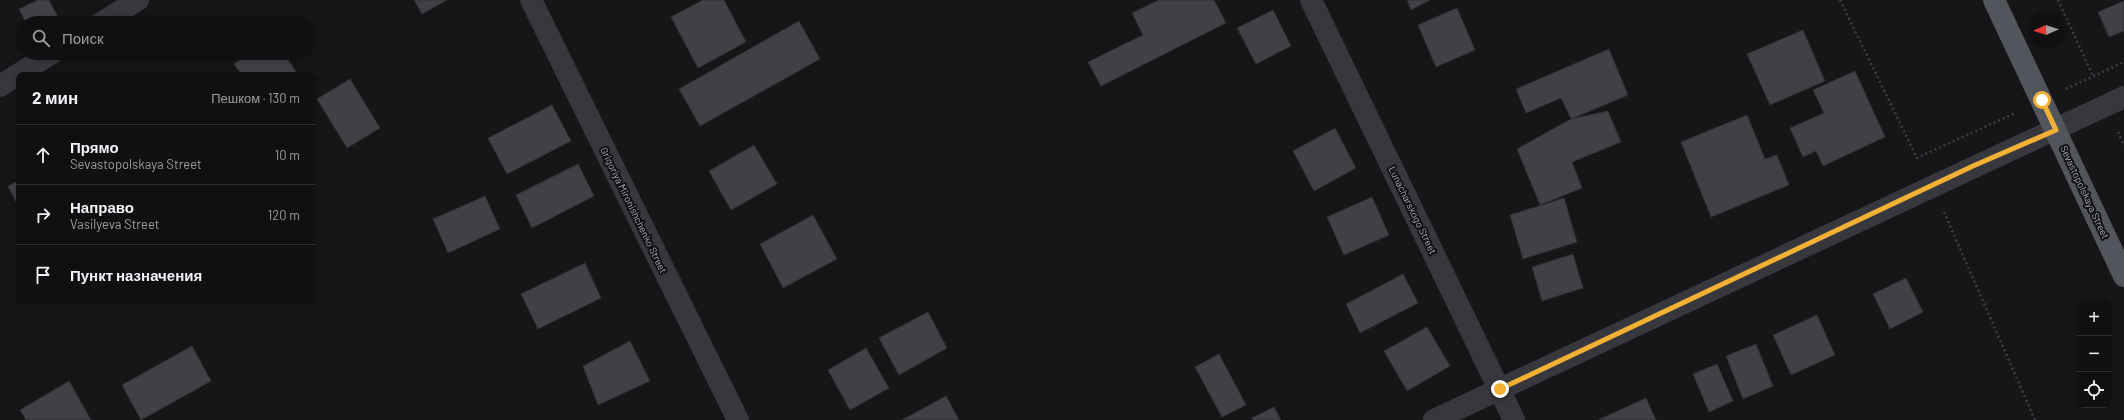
<!DOCTYPE html>
<html lang="ru">
<head>
<meta charset="utf-8">
<style>
  :root { --surface:#101012; --page:#19191b; --text:#f1f3f6; --muted:#9c9d9f; --line:#303032 }
  body { margin:0; font-family:Barlow,sans-serif; background:var(--page); color:var(--text) }
  .controls { position:absolute; right:12px; bottom:12px; display:grid; overflow:hidden; border-radius:8px; box-shadow:0 2px 6px #0003 }
  .controls button { width:36px; height:36px; display:grid; place-items:center; padding:0; border:0; border-bottom:1px solid var(--line); background:var(--surface); color:var(--text); font:20px sans-serif }
  .compass { position:absolute; left:2028px; top:12px; width:36px; height:36px; border-radius:50%; background:var(--surface); box-shadow:0 2px 6px #0003; rotate:267deg }
  .stop { position:absolute; width:12px; height:12px; margin:-9px; border:3px solid #f2b134; border-radius:50%; background:#fff }
  .stop.end { background:#f2b134; border-color:#fff; box-shadow:0 1px 4px #0008 }
  .list { margin:0; padding:0; list-style:none }
  h2 { display:flex; justify-content:space-between; align-items:center; height:52px; margin:0; padding:0 16px; font-size:17px }
  h2 small { font-size:13px; font-weight:400; color:var(--muted) }
  .list li { display:grid; grid-template-columns:26px 1fr auto; gap:12px; align-items:center; box-sizing:border-box; height:60px; padding:0 16px; border-top:1px solid var(--line) }
  .list b { display:block; font-size:15px; white-space:nowrap }
  .list p { margin:0; font-size:13px; white-space:nowrap; color:var(--muted) }
  .list em { font-size:13px; font-style:normal; color:var(--muted) }
  .icon { flex:none; width:22px; height:22px; fill:none; stroke:currentColor; stroke-width:2; stroke-linecap:round; stroke-linejoin:round }
  .map { position:relative; flex:none; width:2124px; height:420px; overflow:hidden }
  .search { position:absolute; background:var(--surface); box-shadow:0 2px 6px #0003; left:16px; top:16px; width:300px; height:44px; display:flex; align-items:center; gap:10px; box-sizing:border-box; padding:0 14px; border-radius:22px; color:var(--muted); font-size:15px }
  .panel { position:absolute; background:var(--surface); box-shadow:0 2px 6px #0003; left:16px; top:72px; width:300px; height:232px; border-radius:8px }
  .map>svg:first-child { display:block }
</style>
</head>
<body>
<div class="map">
<svg width="2124" height="420" viewBox="0 0 2124 420">
  <rect width="100%" height="100%" fill="#161618"/>
  <path fill="#404145" stroke="#303034" d="M38,0H49L61,23H26L19,9Z
    M414,0H447L422,14Z
    M703,0H724L746,42L698,68L671,17Z
    M1159,0H1214L1226,23L1101,86L1088,62L1143,35L1132,13Z
    M1407,0H1430L1411,10Z
    M2124,1V31L2109,37L2098,12Z
    M1457,8L1475,50L1436,67L1418,25Z
    M1273,10L1291,46L1256,64L1237,28Z
    M799,21L820,59L700,126L679,89Z
    M1803,30L1825,81L1770,105L1747,54Z
    M1609,49L1628,95L1571,119L1561,98L1526,113L1516,89Z
    M250,53H284L298,75H242L234,64Z
    M1855,71L1885,137L1823,166L1816,151L1803,157L1790,128L1824,113L1813,90Z
    M350,79L380,128L347,148L317,99Z
    M552,105L571,141L507,174L488,138Z
    M1608,111L1621,142L1572,162L1582,188L1540,205L1517,149L1571,119Z
    M1747,115L1765,159L1777,155L1789,185L1711,217L1681,142Z
    M1335,128L1356,168L1314,191L1293,151Z
    M754,145L777,184L731,210L709,171Z
    M578,164L594,196L532,228L516,195Z
    M19,180V208L8,186Z
    M485,196L500,229L448,253L433,219Z
    M1372,197L1389,235L1344,255L1327,217Z
    M1564,198L1577,242L1523,259L1510,215Z
    M813,215L837,259L783,288L760,244Z
    M1573,254L1583,288L1542,301L1532,267Z
    M585,263L601,298L538,329L521,294Z
    M1403,274L1418,303L1360,333L1346,304Z
    M1906,278L1923,312L1890,329L1873,294Z
    M928,312L947,348L899,375L879,338Z
    M1817,315L1835,355L1791,375L1773,335Z
    M1427,327L1450,366L1407,391L1384,351Z
    M630,341L650,381L598,405L583,366Z
    M1756,344L1773,386L1743,399L1726,356Z
    M192,346L211,381L141,420L122,385Z
    M866,348L889,388L850,410L828,370Z
    M1219,354L1246,405L1222,417L1195,367Z
    M1717,364L1733,401L1709,412L1693,374Z
    M69,381L91,420H26L20,410Z
    M946,396L959,420H902Z
    M1646,398L1656,420H1598Z
    M1274,407L1281,420H1253L1252,418Z"/>
  <g fill="none" stroke-linecap="round" stroke-linejoin="round">
    <path stroke="#3d3f44" stroke-width="2.5" stroke-dasharray="2 3" stroke-linecap="butt" d="M1840,0L1917,158L2015,113
      M2058,0L2093,76
      M2066,89L2124,62
      M2118,132L2124,146
      M1944,212L2035,420"/>
    <path stroke="#37383d" stroke-width="22" d="M531,0L738,420
      M1311,0L1514,420
      M101,23L138,0
      M0,86L52,53
      M1434,420L2124,97"/>
    <path stroke="#53555c" stroke-width="22" d="M1994,0L2124,276"/>
  </g>
  <g fill="none" stroke-linecap="round" stroke-linejoin="round">
    <path stroke="#f2b134" stroke-width="5" d="M1500,389L1973,166L2056,130L2042,100"/>
  </g>
  <g text-anchor="middle" stroke-width="4" stroke-linejoin="round" paint-order="stroke">
    <g font-size="10" fill="#a8adb8" stroke="#111113">
      <text transform="translate(2085 192) rotate(65)" y="4">Sevastopolskaya Street</text>
      <text transform="translate(634 210) rotate(64)" y="4">Grigoriya Mironishchenko Street</text>
      <text transform="translate(1413 210) rotate(64)" y="4">Lunacharskogo Street</text>
    </g>
  </g>
</svg>
<div class="controls">
<button>+</button>
<button>−</button>
<button><svg class="icon" aria-label="locate" viewBox="0 0 24 24"><circle cx="12" cy="12" r="6"/><path d="M12 2v4M12 18v4M2 12h4M18 12h4"/></svg></button>
</div>
<svg class="compass" viewBox="-18 -18 36 36"><path d="M0-13l5 13h-10z" fill="#e53935"/><path d="M0 13l5-13h-10z" fill="#9c9d9f"/></svg>
<div class="stop" style="left:2042px;top:100px"></div>
<div class="stop end" style="left:1500px;top:389px"></div>
<div class="search"><svg class="icon" aria-label="search" viewBox="0 0 24 24"><circle cx="10" cy="10" r="6"/><path d="M15 15l6 6"/></svg>Поиск</div>
<section class="panel">
<h2>2 мин<small>Пешком · 130 m</small></h2>
<ul class="list">
<li><svg class="icon" aria-label="ahead" viewBox="0 0 24 24"><path d="M12 20V5M6 11l6-6 6 6"/></svg><div><b>Прямо</b><p>Sevastopolskaya Street</p></div><em>10 m</em></li>
<li><svg class="icon" aria-label="right" viewBox="0 0 24 24"><path d="M7 20v-9h11M14 6l5 5-5 5"/></svg><div><b>Направо</b><p>Vasilyeva Street</p></div><em>120 m</em></li>
<li><svg class="icon" aria-label="arrive" viewBox="0 0 24 24"><path d="M6 21V4h12l-3 4 3 4H6"/></svg><div><b>Пункт назначения</b></div></li>
</ul>
</section>
</div>
</body>
</html>
